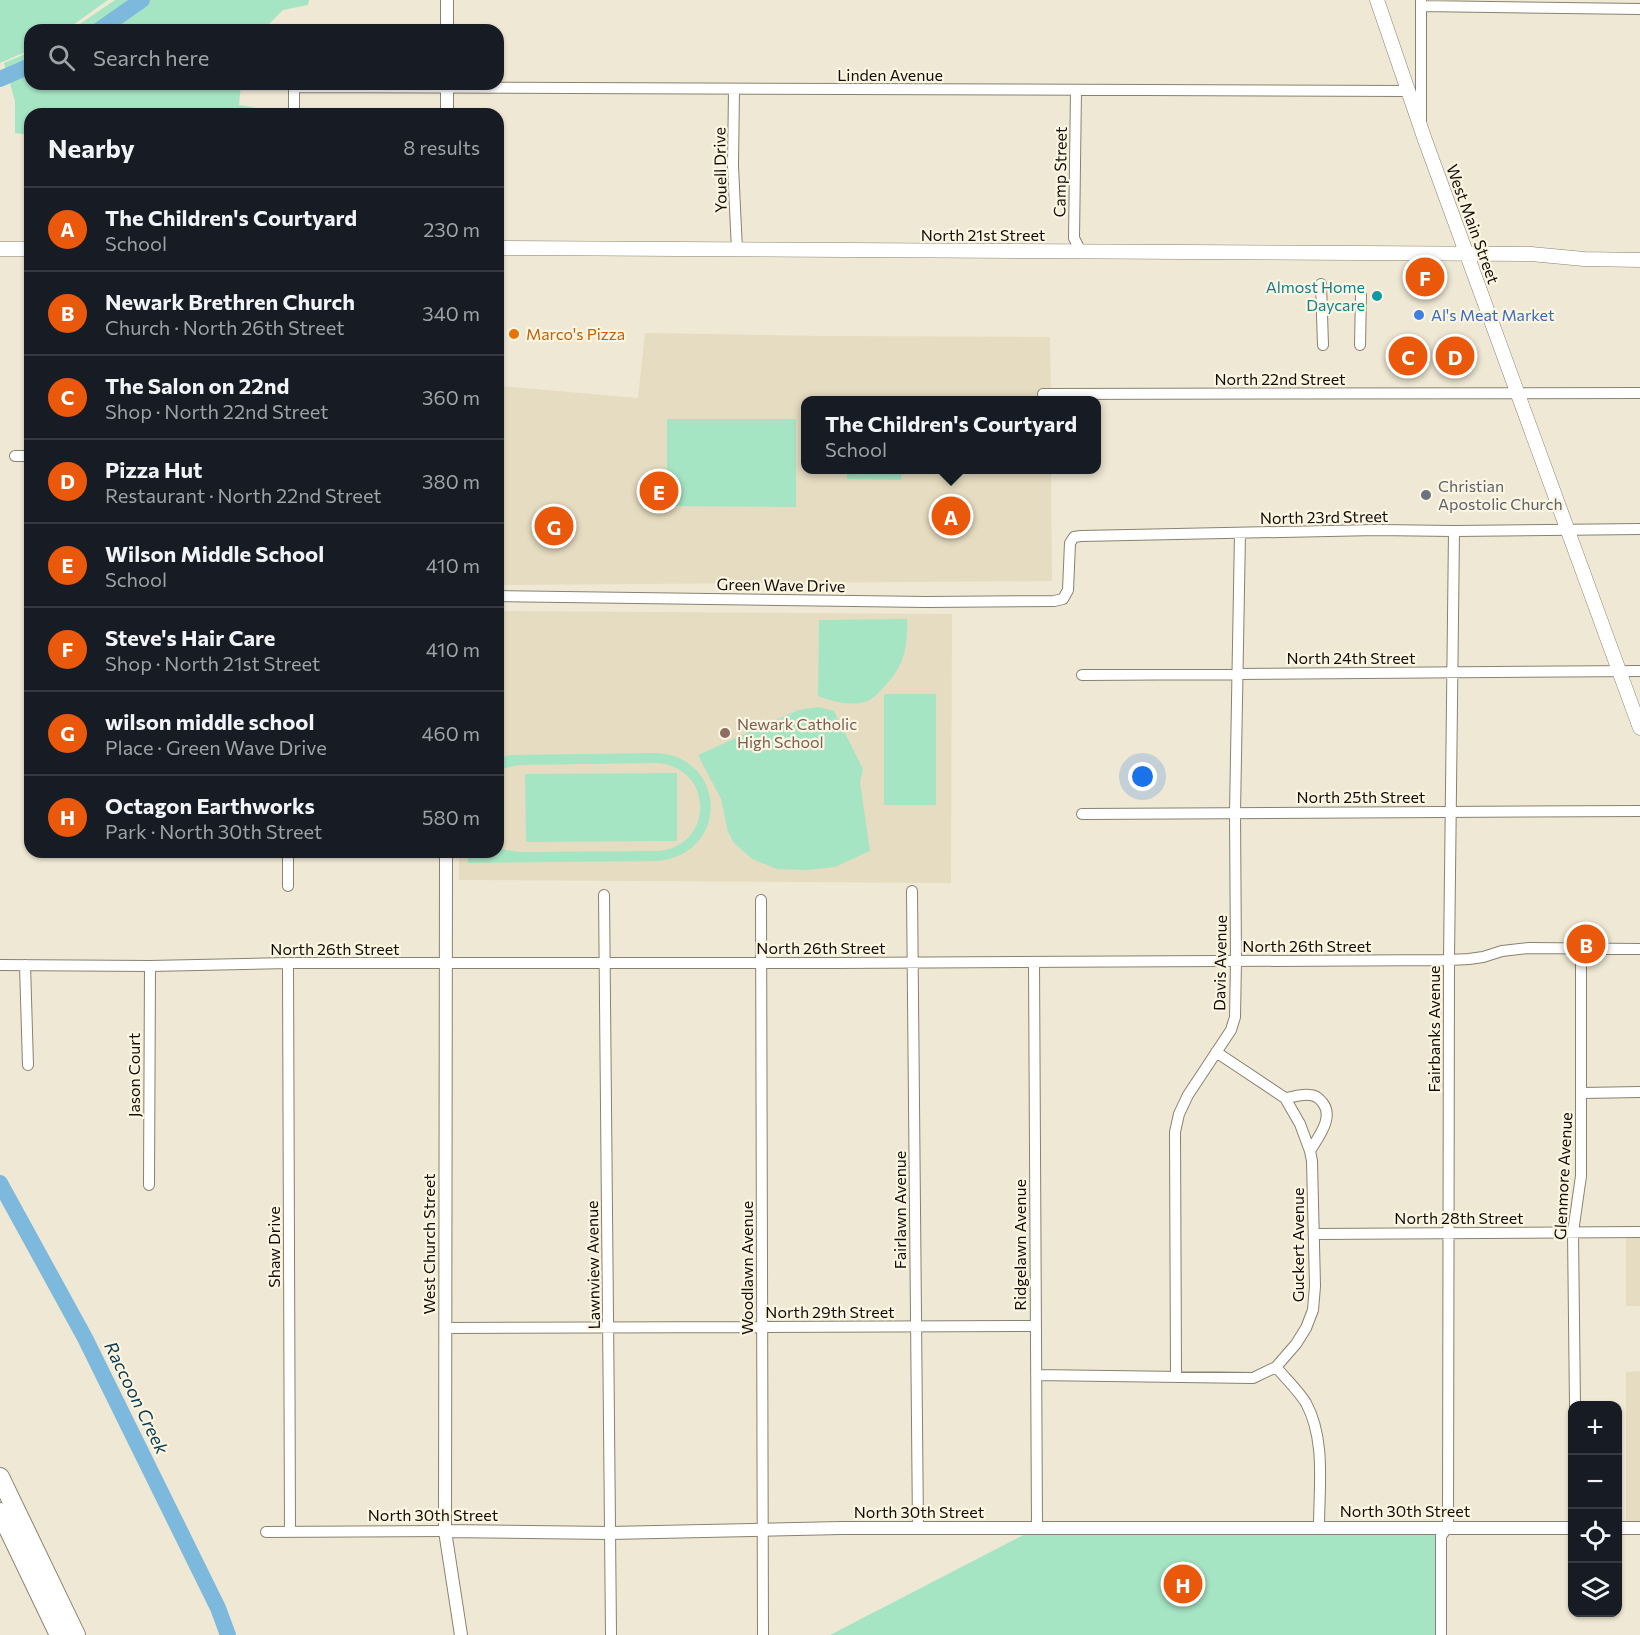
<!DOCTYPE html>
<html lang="en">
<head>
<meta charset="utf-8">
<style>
  :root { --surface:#171b24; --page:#20242c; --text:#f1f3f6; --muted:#9ea1a6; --line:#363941; --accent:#ea580c }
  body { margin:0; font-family:Commissioner,sans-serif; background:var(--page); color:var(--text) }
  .controls { position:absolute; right:18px; bottom:18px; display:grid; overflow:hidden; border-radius:12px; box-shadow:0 2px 4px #0004 }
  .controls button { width:54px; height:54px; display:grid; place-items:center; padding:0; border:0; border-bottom:2px solid var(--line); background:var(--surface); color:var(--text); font:30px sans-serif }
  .you { position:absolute; left:1143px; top:777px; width:21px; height:21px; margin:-15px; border:4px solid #fff; border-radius:50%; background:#1a73e8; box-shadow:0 0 0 9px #1a73e833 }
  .badge { display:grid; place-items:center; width:39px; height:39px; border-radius:50%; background:var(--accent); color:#fff; font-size:20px; font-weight:700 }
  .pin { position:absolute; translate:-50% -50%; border:3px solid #fff; box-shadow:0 2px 6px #0006 }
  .popup { position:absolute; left:801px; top:396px; width:300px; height:78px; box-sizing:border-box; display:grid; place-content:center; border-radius:12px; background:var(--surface); filter:drop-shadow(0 2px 4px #0005); font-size:20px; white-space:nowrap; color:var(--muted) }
  .popup b { font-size:22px; color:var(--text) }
  .popup::after { content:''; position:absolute; left:50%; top:100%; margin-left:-12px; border:12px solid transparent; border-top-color:var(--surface) }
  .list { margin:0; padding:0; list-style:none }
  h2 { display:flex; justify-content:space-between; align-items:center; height:78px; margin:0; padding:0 24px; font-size:26px }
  h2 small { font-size:20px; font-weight:400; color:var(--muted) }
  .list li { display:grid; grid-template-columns:39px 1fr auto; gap:18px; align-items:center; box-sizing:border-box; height:84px; padding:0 24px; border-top:2px solid var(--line) }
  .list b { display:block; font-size:22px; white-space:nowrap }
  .list p { margin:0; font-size:20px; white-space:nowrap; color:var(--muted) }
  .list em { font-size:20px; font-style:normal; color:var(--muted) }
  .icon { flex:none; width:33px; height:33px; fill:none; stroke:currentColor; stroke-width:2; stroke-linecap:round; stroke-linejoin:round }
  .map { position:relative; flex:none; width:1640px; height:1635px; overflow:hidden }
  .search { position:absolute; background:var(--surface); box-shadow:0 2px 4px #0004; left:24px; top:24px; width:480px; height:66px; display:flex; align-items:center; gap:15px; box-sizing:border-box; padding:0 21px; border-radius:18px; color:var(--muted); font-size:22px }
  .panel { position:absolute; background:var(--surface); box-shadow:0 2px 4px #0004; left:24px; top:108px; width:480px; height:750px; border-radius:18px }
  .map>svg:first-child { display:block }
</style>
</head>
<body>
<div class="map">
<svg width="1640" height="1635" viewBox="0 0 1640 1635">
  <rect width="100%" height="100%" fill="#efe8d4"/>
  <path fill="#e6dcc1" d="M645,333L826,336L1050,337L1051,400H806V470H1051L1052,581L498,585V386L638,398Z
    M498,611L952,614L951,883L459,880V852H498Z
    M1626,1232H1640V1306H1626Z
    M1640,1371V1521H1626V1372Z"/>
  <path fill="#a6e5c4" d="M0,0H108L66,30H30V50L0,63Z
    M115,0H309L308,5L283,10L266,27L265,30H71Z
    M30,52V84H241L239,105L272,111V114H30V135L15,133V101L4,63Z
    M667,419H796V507L667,506Z
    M847,470H902L901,480L847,479Z
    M907,619C908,648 904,667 883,688C877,695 870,702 860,703C846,705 831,701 818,696L819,620Z
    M884,694H936V805H884Z
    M818,707L834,711L863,769L860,782L870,851L835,867L807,870L777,869L752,859L734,843L728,832L721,799L698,755L798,710Z
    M657,753C728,758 729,854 658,861L468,863V853L498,852V847L506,850L519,852L658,851C715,846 714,767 657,763L518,765L498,770V759L509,755Z
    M677,773V841L526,842L525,774Z
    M1037,1528L1436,1532L1437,1635H830Z"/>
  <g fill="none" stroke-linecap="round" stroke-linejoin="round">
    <path stroke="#7db9dd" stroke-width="16" d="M99,30L142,0
      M0,79L30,66
      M0,1183L85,1338L218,1608L228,1635"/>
    <defs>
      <path id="minor" d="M1421,6L1640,9
        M294,87L1408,91
        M734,89L733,166L737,250
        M1076,90L1074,238L1081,252
        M294,114V84
        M1421,120V0
        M1321,284L1323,345
        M1360,345L1361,295
        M1043,394L1640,393
        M15,456H30
        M498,596L926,602L1054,601L1063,599L1068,590L1070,543L1074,537L1081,536L1376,530L1454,531L1640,529
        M1082,675L1640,671
        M1082,814L1640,811
        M288,886V852
        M912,891L918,1529
        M604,895L611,1635
        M761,900L763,1635
        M1034,962L1037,1528
        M288,963L290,1531
        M0,965L150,966L288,963H836L1449,960L1469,959L1483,957L1502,951L1529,948L1640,949
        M25,965L28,1065
        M1582,1093L1640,1092
        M1285,1098C1293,1097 1302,1094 1309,1095C1314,1095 1319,1098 1322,1102C1335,1117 1318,1137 1310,1151
        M149,1185L150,966
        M1315,1234L1640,1232
        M445,1328L1036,1326
        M1276,1367C1286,1379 1298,1390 1306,1403C1326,1440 1319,1487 1319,1527
        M1036,1375L1253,1378L1276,1367L1296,1344L1306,1328L1313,1310L1315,1286L1312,1161L1310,1151L1300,1124L1285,1098L1216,1052
        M1176,1377L1175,1132L1179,1114L1188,1095L1231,1030L1235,1017L1236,961L1235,813L1240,533
        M1575,1406L1573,1232L1581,1176V948
        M266,1532L445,1531
        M1441,1635V1536L1448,1527L1449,960L1454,531"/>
      <path id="tertiary" d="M447,30V0
        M447,114V84
        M446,852L445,1531L461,1635
        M1618,1528H1640
        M445,1531L610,1533L841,1528H1572"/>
      <path id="secondary" d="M1377,0L1425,140L1640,728
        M498,248L1531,254L1584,259L1640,260
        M0,249H30"/>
      <path id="motorway" d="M0,1477L76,1635
        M0,1512L59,1635"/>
    </defs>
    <use href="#minor" stroke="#888270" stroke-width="12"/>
    <use href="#tertiary" stroke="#888270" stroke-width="14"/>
    <use href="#secondary" stroke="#888270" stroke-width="15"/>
    <use href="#motorway" stroke="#888270" stroke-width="20"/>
    <use href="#minor" stroke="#fff" stroke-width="10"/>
    <use href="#tertiary" stroke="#fff" stroke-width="12"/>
    <use href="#secondary" stroke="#fff" stroke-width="14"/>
    <use href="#motorway" stroke="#fff" stroke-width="18"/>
  </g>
  <circle fill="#0f9aa8" stroke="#fcf5e1" stroke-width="2" cx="1377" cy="296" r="6"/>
  <circle fill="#3f7fe0" stroke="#fcf5e1" stroke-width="2" cx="1419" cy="315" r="6"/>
  <circle fill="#e8710a" stroke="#fcf5e1" stroke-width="2" cx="514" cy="334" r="6"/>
  <circle fill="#6b7280" stroke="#fcf5e1" stroke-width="2" cx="1426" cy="495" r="6"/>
  <circle fill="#8d6e63" stroke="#fcf5e1" stroke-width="2" cx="725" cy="733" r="6"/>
  <g text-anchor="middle" stroke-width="4.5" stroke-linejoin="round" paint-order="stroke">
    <g font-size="16" fill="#110e08" stroke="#fcf5e1">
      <text x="890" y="81">Linden Avenue</text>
      <text transform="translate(720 170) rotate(-91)" y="6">Youell Drive</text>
      <text transform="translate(1060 172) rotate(-89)" y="6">Camp Street</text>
      <text transform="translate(1473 224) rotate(70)" y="6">West Main Street</text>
      <text x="983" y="241">North 21st Street</text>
      <text x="1280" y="385">North 22nd Street</text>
      <text transform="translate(1324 517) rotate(-1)" y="6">North 23rd Street</text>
      <text transform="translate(781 585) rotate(1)" y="6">Green Wave Drive</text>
      <text x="1351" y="664">North 24th Street</text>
      <text x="1361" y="803">North 25th Street</text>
      <text x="1307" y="952">North 26th Street</text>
      <text x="821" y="954">North 26th Street</text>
      <text x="335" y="955">North 26th Street</text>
      <text transform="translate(1220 963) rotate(-89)" y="6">Davis Avenue</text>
      <text transform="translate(1434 1029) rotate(-90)" y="6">Fairbanks Avenue</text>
      <text transform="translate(134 1075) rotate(-90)" y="6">Jason Court</text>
      <text transform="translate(1563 1176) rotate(-87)" y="6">Glenmore Avenue</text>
      <text transform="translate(900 1210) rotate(-90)" y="6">Fairlawn Avenue</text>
      <text x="1459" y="1224">North 28th Street</text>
      <text transform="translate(429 1244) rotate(-90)" y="6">West Church Street</text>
      <text transform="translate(1020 1245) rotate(-90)" y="6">Ridgelawn Avenue</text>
      <text transform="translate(1298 1245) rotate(-90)" y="6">Guckert Avenue</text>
      <text transform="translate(274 1247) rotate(-90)" y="6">Shaw Drive</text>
      <text transform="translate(593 1265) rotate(-91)" y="6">Lawnview Avenue</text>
      <text transform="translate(747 1268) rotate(-90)" y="6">Woodlawn Avenue</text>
      <text x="830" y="1318">North 29th Street</text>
      <text x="1405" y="1517">North 30th Street</text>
      <text x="919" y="1518">North 30th Street</text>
      <text x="433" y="1521">North 30th Street</text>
    </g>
    <g font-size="16" fill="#0d838f" stroke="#fcf5e1" text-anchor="end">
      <text x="1365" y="293">Almost Home<tspan x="1365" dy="18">Daycare</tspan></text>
    </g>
    <g font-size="16" fill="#366cbe" stroke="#fcf5e1" text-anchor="start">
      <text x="1431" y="321">Al's Meat Market</text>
    </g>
    <g font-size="16" fill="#c56008" stroke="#fcf5e1" text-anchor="start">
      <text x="526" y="340">Marco's Pizza</text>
    </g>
    <g font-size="16" fill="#5b616d" stroke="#fcf5e1" text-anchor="start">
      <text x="1438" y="492">Christian<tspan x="1438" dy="18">Apostolic Church</tspan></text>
    </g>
    <g font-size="16" fill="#785e54" stroke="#fcf5e1" text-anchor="start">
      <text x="737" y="730">Newark Catholic<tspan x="737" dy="18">High School</tspan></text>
    </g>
    <g font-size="18" font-style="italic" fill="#093c55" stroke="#fcf5e1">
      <text transform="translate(136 1398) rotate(64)" y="6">Raccoon Creek</text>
    </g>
  </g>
</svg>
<div class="controls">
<button>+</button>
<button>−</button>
<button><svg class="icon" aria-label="locate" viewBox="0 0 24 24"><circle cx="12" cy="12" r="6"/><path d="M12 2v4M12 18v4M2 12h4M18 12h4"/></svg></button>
<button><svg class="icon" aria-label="layers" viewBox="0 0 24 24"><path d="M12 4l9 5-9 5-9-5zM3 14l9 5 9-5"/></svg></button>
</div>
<div class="you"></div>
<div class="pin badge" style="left:951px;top:516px">A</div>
<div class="popup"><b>The Children's Courtyard</b>School</div>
<div class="pin badge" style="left:1586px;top:944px">B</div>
<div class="pin badge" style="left:1408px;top:356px">C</div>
<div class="pin badge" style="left:1455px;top:356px">D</div>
<div class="pin badge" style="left:659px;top:491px">E</div>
<div class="pin badge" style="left:1425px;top:277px">F</div>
<div class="pin badge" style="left:554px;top:526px">G</div>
<div class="pin badge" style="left:1183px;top:1584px">H</div>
<div class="search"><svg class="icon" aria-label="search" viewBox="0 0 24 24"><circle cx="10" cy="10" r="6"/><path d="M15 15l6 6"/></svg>Search here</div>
<section class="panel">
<h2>Nearby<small>8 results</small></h2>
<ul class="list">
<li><span class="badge">A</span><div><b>The Children's Courtyard</b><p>School</p></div><em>230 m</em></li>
<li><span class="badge">B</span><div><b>Newark Brethren Church</b><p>Church · North 26th Street</p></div><em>340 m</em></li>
<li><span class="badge">C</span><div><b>The Salon on 22nd</b><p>Shop · North 22nd Street</p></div><em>360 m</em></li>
<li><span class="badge">D</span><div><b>Pizza Hut</b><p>Restaurant · North 22nd Street</p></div><em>380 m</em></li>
<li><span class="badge">E</span><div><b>Wilson Middle School</b><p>School</p></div><em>410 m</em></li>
<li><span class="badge">F</span><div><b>Steve's Hair Care</b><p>Shop · North 21st Street</p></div><em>410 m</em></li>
<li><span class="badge">G</span><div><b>wilson middle school</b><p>Place · Green Wave Drive</p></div><em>460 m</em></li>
<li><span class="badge">H</span><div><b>Octagon Earthworks</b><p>Park · North 30th Street</p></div><em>580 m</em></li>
</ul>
</section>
</div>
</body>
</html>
